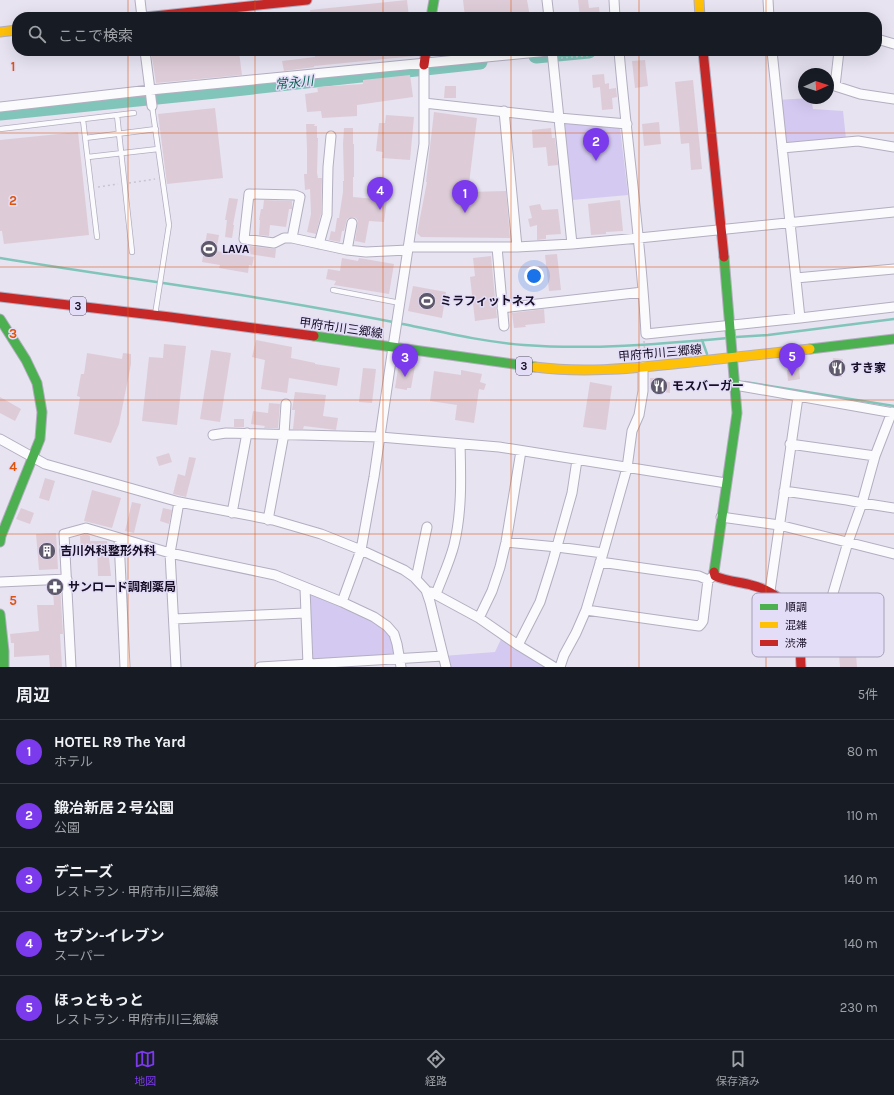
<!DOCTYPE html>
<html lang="ja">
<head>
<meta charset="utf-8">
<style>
  :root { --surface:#171b24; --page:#20242c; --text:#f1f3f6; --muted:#9ea1a6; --line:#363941; --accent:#7c3aed }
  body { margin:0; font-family:Karla,"Noto Sans JP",sans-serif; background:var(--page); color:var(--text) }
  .compass { position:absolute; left:798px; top:68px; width:36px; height:36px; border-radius:50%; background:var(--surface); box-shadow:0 4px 16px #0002; rotate:87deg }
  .you { position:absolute; left:534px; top:276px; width:14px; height:14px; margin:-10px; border:3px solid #fff; border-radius:50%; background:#1a73e8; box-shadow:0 0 0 6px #1a73e833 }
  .badge { display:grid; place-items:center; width:26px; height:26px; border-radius:50%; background:var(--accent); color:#fff; font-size:13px; font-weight:700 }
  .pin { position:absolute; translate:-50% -33px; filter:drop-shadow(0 1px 2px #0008) }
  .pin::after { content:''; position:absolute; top:21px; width:14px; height:12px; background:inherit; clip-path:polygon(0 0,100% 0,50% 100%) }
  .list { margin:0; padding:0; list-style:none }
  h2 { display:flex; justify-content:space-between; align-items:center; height:52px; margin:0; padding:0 16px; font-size:17px }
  h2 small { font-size:13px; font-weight:400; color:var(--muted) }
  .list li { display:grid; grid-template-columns:26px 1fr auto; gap:12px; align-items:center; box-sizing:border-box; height:64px; padding:0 16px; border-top:1px solid var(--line) }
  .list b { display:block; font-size:15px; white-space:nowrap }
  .list p { margin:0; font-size:13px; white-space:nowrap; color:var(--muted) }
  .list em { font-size:13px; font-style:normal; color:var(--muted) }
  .icon { flex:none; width:22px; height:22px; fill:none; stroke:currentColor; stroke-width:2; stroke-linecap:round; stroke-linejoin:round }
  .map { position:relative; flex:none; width:894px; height:667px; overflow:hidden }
  .search { position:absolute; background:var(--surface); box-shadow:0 4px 16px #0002; left:12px; right:12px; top:12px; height:44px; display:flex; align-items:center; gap:10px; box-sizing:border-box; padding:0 14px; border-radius:16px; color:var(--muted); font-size:15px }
  .sheet { height:372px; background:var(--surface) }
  nav { display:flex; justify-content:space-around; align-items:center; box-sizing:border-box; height:56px; border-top:1px solid var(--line); background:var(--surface); font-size:11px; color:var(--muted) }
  nav a { display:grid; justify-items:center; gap:2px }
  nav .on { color:var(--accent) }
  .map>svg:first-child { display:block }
</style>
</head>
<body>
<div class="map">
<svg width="894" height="667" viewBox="0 0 894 667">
  <rect width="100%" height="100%" fill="#e7e3f1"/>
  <path fill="#d4c9f1" d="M811,98L813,109L843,111L846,139L782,148L777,100Z
    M564,122L620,128L628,195L572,200Z
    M305,588L387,626L400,659L308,665Z
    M503,635L554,667H446L443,656L495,652Z"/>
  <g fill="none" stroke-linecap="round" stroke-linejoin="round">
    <path stroke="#81c4ba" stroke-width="2.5" d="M0,258C102,275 205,288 306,306C340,312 374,318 408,325C446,333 485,342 524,345C592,350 659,344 727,338
      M736,337L768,335L894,319
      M702,340L707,354
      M745,382L894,406"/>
    <path stroke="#81c4ba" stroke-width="15" d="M536,56L589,51
      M0,113L216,91L480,62"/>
  </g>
  <path fill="#ddccd7" d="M407,0L409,17H311L310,10Z
    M463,0H527L530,17H465Z
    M578,0H588L589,8L599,7L600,17H580Z
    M151,51H220V54L239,52L242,75L156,83Z
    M314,51H414L415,56L314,66V67L284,71L282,61L315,57Z
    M446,51H470V53L446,55Z
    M645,60L648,86L635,88L632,61Z
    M604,74L605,84L609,83V89L616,88L617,97L612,98L613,109L602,110L600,87L593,88L592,75Z
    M410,75L413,97L357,105V116L322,118L321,111L307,112L305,94L318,92L317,87L363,84V80Z
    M693,80L702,169L691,170L689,143L681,144L675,82Z
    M445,86H456V98H444Z
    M215,108L223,178L167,184L158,114Z
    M434,112L477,118L468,192L506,191L510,238L421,237L417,233L427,182H426Z
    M386,115L414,117L410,160L382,158L383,152L376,151L379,123H385Z
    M659,122L661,144L644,146L642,124Z
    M306,124H315L314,126H317V138H318L317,173L318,178H322L321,214L316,234L307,232L311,214L310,189L305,190L304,174H307V149Z
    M344,128H353V144H354V177H353V197L387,200L384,222L369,221L365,243L355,241L358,221L356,218L353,217L347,219L344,231H342L340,242L329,240L331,231L335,232L337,218H339L343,192V181H344L343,144Z
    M551,128L552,138H555L558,165L548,166L546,147L533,148L532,130Z
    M78,132L89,235L4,244L2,231H0V140Z
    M229,198L238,199L233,225H234L232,238L225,237L227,220H225Z
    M264,200L292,201V209H289L286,227L270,225L269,236L259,235L260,220H259L261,209H263Z
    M620,200L623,231L606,232V234L591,235L588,204Z
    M540,204L542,210L558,209L561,234L546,235V239L537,240V225L530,227L528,219L532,218L529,206Z
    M207,233L219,235L216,251L254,257L252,266L249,265L248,273L219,268L220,265L202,262Z
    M250,246L276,249L275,258L249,254Z
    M557,254L561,290L549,291L545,255Z
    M491,256L497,318L475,321L470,277L475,276L473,258Z
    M342,258L358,261L359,258L394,264L389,294L334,285L336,281L326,279L328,269L340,271Z
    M413,286L446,292L442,318L408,311Z
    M544,309L545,323L525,325L526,327L514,328L512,313Z
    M256,340L292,347L291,358L315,363V364L340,368L337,386L289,378L287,393L261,389L265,360L252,357Z
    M164,344L186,346L177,425L142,421L149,357L163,358Z
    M211,350L231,353L220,422L200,419Z
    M87,353L122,359L123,353L131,354V364L119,424L111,443L74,434L80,397L77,396L81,374H84Z
    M833,358L843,359L842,377L832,376Z
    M399,363L415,366L411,388H407V390L395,388Z
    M363,368L376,369L372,403L359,402Z
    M799,368L800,379L788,381L787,370Z
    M461,370L482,374L480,382L486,384L484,390L479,389L474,423L455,420L457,405L430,401L434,371L461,375Z
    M650,378H660V381L670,382V393L651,390Z
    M590,382L612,386L606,430L583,427Z
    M295,392L326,395L323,416L338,418L336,430L304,426L303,429H293L295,410H292Z
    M0,397L21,409L15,421L0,413Z
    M269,403L280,404L278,428H264L265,426L251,424L253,411L268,413Z
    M234,419H244V427H234Z
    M169,453L172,462L159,466L156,457Z
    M189,457L196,458L186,497L173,494L178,474L185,476Z
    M45,478L55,481L49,501L39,498Z
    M92,490L121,498L112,528L84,521Z
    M132,502L141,504L134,533L125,531Z
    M21,508L34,513L30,524L16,519Z
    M163,508L172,510L169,524L160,521Z
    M56,533L58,569L39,570L36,534Z
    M86,534L90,536V541H107L111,576H98L97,549L81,550L80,536Z
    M60,585L63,634H60L62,667H50L49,655L14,657V643H11L10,634L39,631L37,605H54L53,592H50V586Z
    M856,654L857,667H840L839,655Z"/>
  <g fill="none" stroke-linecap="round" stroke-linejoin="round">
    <defs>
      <path id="lane" d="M152,106L169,225L155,315
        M117,115L132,252
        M83,120L97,237
        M0,129L134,113
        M85,138L156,129
        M88,157L158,149
        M333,290L400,303"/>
      <path id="street" d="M140,0L142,17
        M547,0L549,17
        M614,0L615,17
        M768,0L769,17
        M877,39L894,44
        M145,51L150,90L152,106
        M552,51L572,244
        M619,51C627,145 641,239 646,334L800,318L894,307
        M772,51L800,318
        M839,51L835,86L860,94L894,99
        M424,103L559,118L627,124
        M0,107L150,90L548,51
        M504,111L517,247
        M782,148L858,141L894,147
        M292,238H284L274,243L244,239L249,194L295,195L300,197L292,238L347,250L366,252L408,250
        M319,244L327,215L328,167L331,136
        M409,247H517L572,244L639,238L894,212
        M497,247L504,326
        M347,250L352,223
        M796,278L894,269
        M502,308L643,292
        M735,385L894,413
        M213,435L226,433L380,437L499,447L726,483
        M0,439L45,464L179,502L273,520L321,534L361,550L404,570L414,577L426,590L430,602L446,667
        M790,444L875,456
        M784,491L847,500L862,503L894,508
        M232,513L247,433
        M721,517L779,525L894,554
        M268,520L284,434L286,404
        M119,539L125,667
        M506,542L557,547L603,553
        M600,562L699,576L708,580L712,577
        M416,579L427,527
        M0,582L67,579
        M305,588L308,665
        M770,591L798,397
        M431,592L479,618L518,645L554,667
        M436,594C442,578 450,561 454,545C462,512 461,478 460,444
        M342,602L361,550L374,477L393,347L424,144V65
        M586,610L699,626L701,624L703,621L708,580
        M479,618L492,591L500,567L506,542L521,451
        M174,619L305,613
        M799,631L820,628L824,624L848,542L862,503L875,456L892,412
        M518,645L540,602L552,564L572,493L577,460
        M71,667L64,534L86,528L170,553L275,575L342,602L374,617L387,626L394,634L397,644L401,667
        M176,667L170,553L179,502
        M260,667L443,656
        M560,667L564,655L576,633L586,610L603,553L627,468L632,431L639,415L643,391V367"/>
      <path id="fast" d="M431,17L434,0
        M0,319L26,360L37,383L42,412L40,439L1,536L0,542
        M314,336L535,367
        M810,349L894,339
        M714,572L737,413L724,257
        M0,614L4,651V667"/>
      <path id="slow" d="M699,0L700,17
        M0,32L17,30
        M535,367C581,373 627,369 673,364C719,359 764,354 810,349"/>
      <path id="jam" d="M145,17L307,0
        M703,51L724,257
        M424,65L426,51
        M0,297L170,317L314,336
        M714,572L715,576C726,581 740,582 751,585C772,590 792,604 798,627C801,640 800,654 801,667"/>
    </defs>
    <use href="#lane" stroke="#b3aec0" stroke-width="6"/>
    <use href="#street" stroke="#b3aec0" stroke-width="11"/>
    <use href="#fast" stroke="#b3aec0" stroke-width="11"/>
    <use href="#slow" stroke="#b3aec0" stroke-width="11"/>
    <use href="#jam" stroke="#b3aec0" stroke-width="11"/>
    <path stroke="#c8c6cd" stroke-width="1.5" stroke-dasharray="2 3" stroke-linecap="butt" d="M627,52L635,51
      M561,58L611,54
      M129,183L155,179
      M98,187L118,184
      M644,341L645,355"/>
    <use href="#lane" stroke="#fbfbfd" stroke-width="4.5"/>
    <use href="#street" stroke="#fbfbfd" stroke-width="9"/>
    <use href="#fast" stroke="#4caf50" stroke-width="9"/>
    <use href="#slow" stroke="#ffc107" stroke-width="9"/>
    <use href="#jam" stroke="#c62828" stroke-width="9"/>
  </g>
  <path fill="none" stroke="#de550d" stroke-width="1" stroke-opacity="0.55" d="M128,0V17M255,0V17M383,0V17M511,0V17M639,0V17M766,0V17M128,51V667M255,51V667M383,51V667M511,51V667M639,51V667M766,51V667M0,133H894M0,267H894M0,400H894M0,534H894"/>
  <defs>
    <symbol id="stadium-disc" viewBox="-11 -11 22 22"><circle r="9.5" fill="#5f596c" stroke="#e4ddf7"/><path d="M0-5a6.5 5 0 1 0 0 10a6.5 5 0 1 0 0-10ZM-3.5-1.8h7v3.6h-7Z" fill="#fff"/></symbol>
    <symbol id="restaurant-disc" viewBox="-11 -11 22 22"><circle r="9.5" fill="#5f596c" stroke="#e4ddf7"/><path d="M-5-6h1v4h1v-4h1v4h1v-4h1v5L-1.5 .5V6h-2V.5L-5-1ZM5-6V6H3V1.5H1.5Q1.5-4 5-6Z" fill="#fff"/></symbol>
    <symbol id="building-disc" viewBox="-11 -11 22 22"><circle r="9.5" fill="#5f596c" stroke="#e4ddf7"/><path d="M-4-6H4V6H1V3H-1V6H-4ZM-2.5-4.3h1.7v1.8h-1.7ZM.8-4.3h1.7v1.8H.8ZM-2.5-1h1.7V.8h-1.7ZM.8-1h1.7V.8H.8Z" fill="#fff"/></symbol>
    <symbol id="pharmacy-disc" viewBox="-11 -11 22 22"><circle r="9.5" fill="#5f596c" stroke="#e4ddf7"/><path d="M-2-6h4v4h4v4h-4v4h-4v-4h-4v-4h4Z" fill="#fff"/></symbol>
  </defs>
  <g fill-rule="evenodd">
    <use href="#stadium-disc" x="199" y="239" width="20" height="20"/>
    <use href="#stadium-disc" x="417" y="291" width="20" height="20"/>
    <use href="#restaurant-disc" x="827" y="358" width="20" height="20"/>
    <use href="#restaurant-disc" x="649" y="376" width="20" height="20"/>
    <use href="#building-disc" x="37" y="541" width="20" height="20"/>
    <use href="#pharmacy-disc" x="45" y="577" width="20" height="20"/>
  </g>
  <g text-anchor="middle" stroke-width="3" stroke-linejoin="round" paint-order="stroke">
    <g fill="#e4ddf7" stroke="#544c64" stroke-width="1">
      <rect x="70" y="297" width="16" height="18" rx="3"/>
      <rect x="516" y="357" width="16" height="18" rx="3"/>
    </g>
    <g font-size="11" font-weight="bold" fill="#160e25">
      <text x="78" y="310">3</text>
      <text x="524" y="370">3</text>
    </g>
    <g font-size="12" font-weight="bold" fill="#160e25" stroke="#e4ddf7" text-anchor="start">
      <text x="222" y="253">LAVA</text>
      <text x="440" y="305">ミラフィットネス</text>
      <text x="850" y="372">すき家</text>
      <text x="672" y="390">モスバーガー</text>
      <text x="60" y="555">吉川外科整形外科</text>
      <text x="68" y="591">サンロード調剤薬局</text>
    </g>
    <g font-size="12" fill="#160e25" stroke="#e4ddf7">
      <text transform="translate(341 328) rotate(8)" y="4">甲府市川三郷線</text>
      <text transform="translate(660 353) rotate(-5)" y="4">甲府市川三郷線</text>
    </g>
    <g font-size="13" font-style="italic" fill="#0b5e50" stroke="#e4ddf7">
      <text transform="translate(294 82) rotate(-6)" y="5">常永川</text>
    </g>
  </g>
  <rect x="752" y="593" width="132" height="64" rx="6" fill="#e4ddf7" stroke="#a69fb8" stroke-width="1"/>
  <rect x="760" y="604" width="18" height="6" fill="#4caf50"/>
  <rect x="760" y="622" width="18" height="6" fill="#ffc107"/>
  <rect x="760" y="640" width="18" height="6" fill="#c62828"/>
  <g font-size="11" fill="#160e25">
    <text x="785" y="611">順調</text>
    <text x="785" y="629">混雑</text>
    <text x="785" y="647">渋滞</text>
  </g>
  <g font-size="13" text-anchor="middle" font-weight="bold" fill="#de550d" stroke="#e4ddf7" stroke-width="3" stroke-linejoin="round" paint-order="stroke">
    <text x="13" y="71">1</text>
    <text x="13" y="205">2</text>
    <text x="13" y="338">3</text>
    <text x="13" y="471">4</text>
    <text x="13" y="605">5</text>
  </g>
</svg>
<svg class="compass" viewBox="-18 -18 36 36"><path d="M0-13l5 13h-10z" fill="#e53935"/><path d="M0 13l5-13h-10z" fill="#9ea1a6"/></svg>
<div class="you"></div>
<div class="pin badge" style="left:465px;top:213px">1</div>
<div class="pin badge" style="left:596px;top:161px">2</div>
<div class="pin badge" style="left:405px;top:377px">3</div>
<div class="pin badge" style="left:380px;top:210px">4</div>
<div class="pin badge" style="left:792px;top:376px">5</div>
<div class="search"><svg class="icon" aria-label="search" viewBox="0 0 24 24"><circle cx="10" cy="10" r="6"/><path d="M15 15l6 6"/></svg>ここで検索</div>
</div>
<section class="sheet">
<h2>周辺<small>5件</small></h2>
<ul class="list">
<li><span class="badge">1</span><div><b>HOTEL R9 The Yard</b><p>ホテル</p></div><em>80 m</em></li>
<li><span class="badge">2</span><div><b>鍛冶新居２号公園</b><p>公園</p></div><em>110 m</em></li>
<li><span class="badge">3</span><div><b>デニーズ</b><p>レストラン · 甲府市川三郷線</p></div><em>140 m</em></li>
<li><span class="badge">4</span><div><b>セブン-イレブン</b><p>スーパー</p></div><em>140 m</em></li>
<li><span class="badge">5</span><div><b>ほっともっと</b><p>レストラン · 甲府市川三郷線</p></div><em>230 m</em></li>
</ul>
</section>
<nav>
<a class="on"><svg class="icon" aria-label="map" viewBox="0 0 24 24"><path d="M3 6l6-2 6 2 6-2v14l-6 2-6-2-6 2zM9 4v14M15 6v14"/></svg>地図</a>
<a><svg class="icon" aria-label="directions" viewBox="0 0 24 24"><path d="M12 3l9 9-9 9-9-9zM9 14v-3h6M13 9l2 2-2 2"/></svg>経路</a>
<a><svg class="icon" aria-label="saved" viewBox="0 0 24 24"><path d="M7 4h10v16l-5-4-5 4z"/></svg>保存済み</a>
</nav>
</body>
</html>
